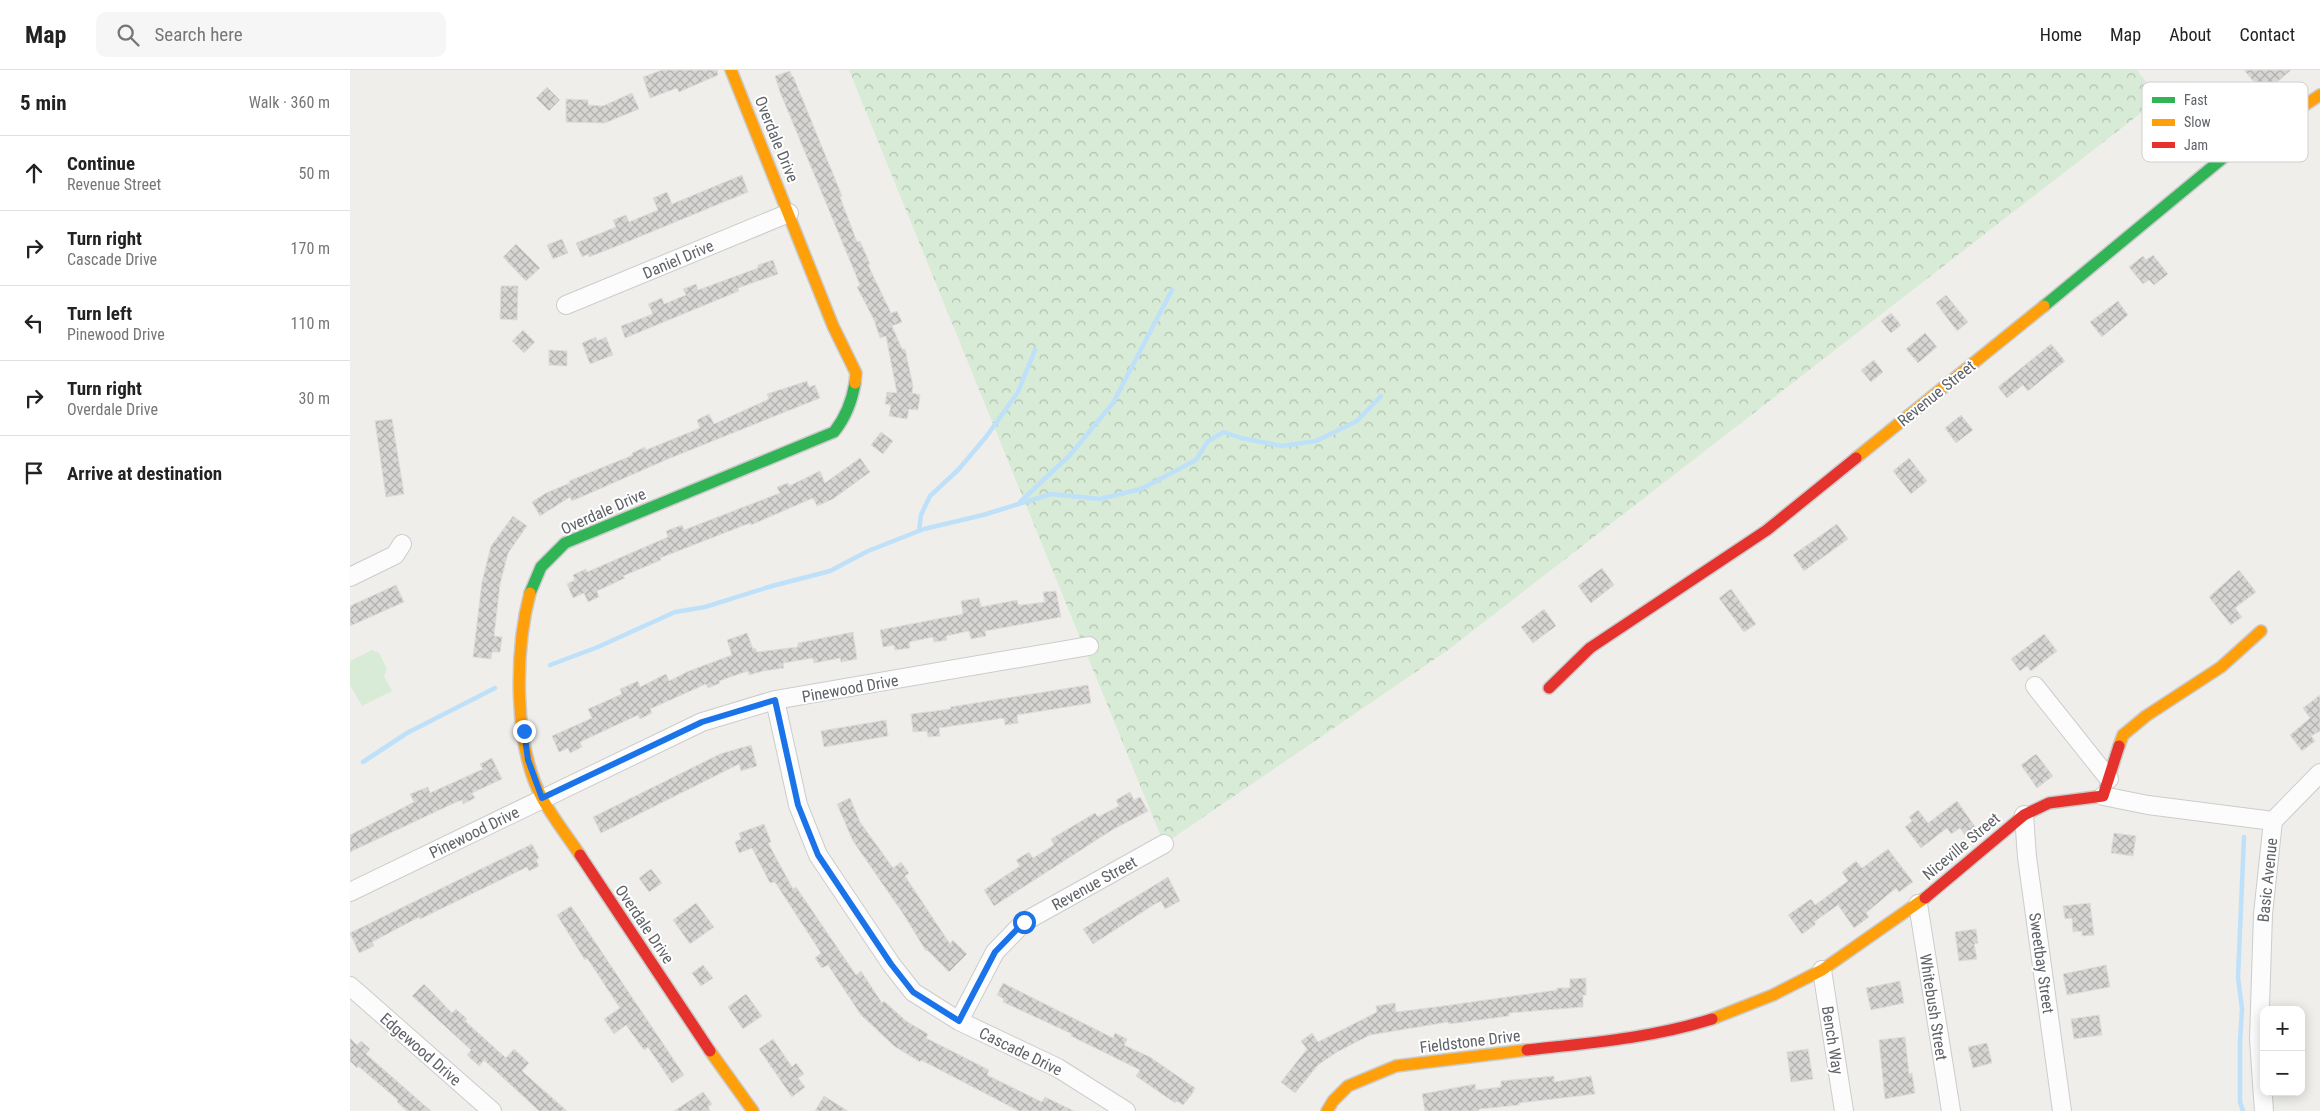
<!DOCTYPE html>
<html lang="en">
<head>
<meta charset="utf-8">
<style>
  :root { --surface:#fff; --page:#f6f6f6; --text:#222; --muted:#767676; --line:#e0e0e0 }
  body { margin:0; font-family:"Roboto Condensed",sans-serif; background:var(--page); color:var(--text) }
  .controls { position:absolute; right:15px; bottom:15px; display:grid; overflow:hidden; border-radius:10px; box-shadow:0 2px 12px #0003 }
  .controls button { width:45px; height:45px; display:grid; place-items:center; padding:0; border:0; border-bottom:1px solid var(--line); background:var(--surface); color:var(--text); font:25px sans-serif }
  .stop { position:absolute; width:15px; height:15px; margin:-11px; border:4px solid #1a73e8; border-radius:50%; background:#fff }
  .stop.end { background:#1a73e8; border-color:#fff; box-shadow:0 1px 5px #0008 }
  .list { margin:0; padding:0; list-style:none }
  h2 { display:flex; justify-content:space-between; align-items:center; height:65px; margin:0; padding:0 20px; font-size:21px }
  h2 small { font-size:16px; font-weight:400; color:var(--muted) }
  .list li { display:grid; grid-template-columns:32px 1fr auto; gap:15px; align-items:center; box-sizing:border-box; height:75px; padding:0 20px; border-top:1px solid var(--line) }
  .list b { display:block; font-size:19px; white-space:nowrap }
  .list p { margin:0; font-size:16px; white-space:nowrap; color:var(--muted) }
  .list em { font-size:16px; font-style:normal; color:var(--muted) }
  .icon { flex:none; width:28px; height:28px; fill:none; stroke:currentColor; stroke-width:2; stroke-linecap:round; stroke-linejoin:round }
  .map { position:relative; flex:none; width:1970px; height:1041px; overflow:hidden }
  header { display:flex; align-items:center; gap:30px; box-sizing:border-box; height:70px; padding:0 25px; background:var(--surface); border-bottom:1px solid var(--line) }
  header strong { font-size:24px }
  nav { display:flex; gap:28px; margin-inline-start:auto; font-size:18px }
  .search { width:350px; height:45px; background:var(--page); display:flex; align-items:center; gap:12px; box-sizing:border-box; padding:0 18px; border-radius:10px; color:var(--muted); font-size:19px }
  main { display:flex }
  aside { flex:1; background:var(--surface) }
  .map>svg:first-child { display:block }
</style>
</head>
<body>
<header>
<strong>Map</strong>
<div class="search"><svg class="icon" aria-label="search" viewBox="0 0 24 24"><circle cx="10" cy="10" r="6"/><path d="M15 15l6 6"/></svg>Search here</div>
<nav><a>Home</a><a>Map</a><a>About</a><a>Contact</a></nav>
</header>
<main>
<aside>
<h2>5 min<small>Walk · 360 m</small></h2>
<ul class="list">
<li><svg class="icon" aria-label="ahead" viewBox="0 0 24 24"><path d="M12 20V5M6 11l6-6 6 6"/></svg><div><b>Continue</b><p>Revenue Street</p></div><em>50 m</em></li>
<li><svg class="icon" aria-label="right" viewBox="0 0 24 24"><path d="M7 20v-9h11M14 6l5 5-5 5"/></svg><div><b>Turn right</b><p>Cascade Drive</p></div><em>170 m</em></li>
<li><svg class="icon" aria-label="left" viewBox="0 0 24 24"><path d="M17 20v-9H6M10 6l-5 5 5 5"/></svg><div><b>Turn left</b><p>Pinewood Drive</p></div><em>110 m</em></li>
<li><svg class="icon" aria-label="right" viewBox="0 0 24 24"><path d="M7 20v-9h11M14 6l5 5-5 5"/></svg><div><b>Turn right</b><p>Overdale Drive</p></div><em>30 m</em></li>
<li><svg class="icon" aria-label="arrive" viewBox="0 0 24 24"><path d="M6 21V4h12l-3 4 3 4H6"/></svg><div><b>Arrive at destination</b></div></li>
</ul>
</aside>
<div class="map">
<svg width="1970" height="1041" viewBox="0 0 1970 1041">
  <defs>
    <pattern id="forest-crowns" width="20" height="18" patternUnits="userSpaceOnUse" patternTransform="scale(1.25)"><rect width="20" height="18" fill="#d8ebd6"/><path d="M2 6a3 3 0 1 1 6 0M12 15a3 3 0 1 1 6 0" fill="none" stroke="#b2c2b1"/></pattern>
    <pattern id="building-cross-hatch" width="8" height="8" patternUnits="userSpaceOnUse" patternTransform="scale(1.25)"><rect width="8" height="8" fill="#d6d5d3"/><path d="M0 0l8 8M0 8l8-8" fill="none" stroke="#b1b0af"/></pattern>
  </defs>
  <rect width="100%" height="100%" fill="#efeeea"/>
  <path fill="url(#forest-crowns)" d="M499,0H1787L1809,29L1098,580L814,774Z"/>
  <path fill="#d8ebd6" d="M22,580L29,583L37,599L34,606L42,621L12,636L0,615V591Z"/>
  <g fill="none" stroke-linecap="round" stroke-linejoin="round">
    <path stroke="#bfe0f9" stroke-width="4.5" d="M670,432L720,385L763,333L822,220
      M569,461L571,445L580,426L608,400L636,367L668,322L685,280
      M200,595L248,577L325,542L355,537L422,516L480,501L518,481L574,459L633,445L701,424L750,429L791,419L846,390L858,371L874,362L891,368L932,376L966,371L1007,351L1031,326
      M13,692L57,663L145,618
      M1893,1041L1890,1032V972L1892,939L1888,907L1894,767"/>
  </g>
  <path fill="url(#building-cross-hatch)" stroke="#deddd9" d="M312,0H367L368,5L329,22L327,18L300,28L293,7Z
    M1894,0H1941L1926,13L1930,18L1917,28Z
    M440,1L442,7L443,6L492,126L490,127L507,172L510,171L520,194L518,195L541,243L547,241L552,252L542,256L552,279H555L563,316L562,323L570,325L568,340L559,339L557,349L539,346L541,335L535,334L537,322L547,323L536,266L530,268L524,250L507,217L510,215L430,22L425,6Z
    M197,17L210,30L199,41L186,28Z
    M282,23L289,39L255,53L216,52V29L238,30V35L253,36Z
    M392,105L398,122L272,174L239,187L238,184L232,187L226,173L266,157L263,150L276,145L279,152L308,140L303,128L317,122L322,134Z
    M212,169L218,183L203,189L197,175Z
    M166,174L190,198L176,211L153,187Z
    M1803,185L1818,204L1804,215L1799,210L1793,214L1779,197L1793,186L1796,190Z
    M423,190L428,204L388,218L389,221L275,268L271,256L303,244L298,234L312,228L314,234L336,225L333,219L346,214L348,220L408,198V195Z
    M151,216H168L167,250L150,249Z
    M1596,225L1618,252L1607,261L1586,233Z
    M1768,231L1778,245L1752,267L1740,252Z
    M1541,243L1551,255L1541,263L1531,251Z
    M173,260L185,272L174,283L162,271Z
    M1575,263L1587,277L1568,293L1556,279Z
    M246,267L247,271L256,267L263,285L240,294L232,273Z
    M1701,274L1715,291L1678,321L1673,315L1657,328L1648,317Z
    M199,280L217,281V296L199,295Z
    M1524,290L1533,302L1521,312L1511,300Z
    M457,311L459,317L465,315L470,328L318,389L222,431L220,427L190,446L182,432L196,423L220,413L219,411L283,385L282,383L295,377L296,380L350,358L347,350L359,344L364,354L419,329L417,324Z
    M1611,345L1623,360L1606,373L1595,358Z
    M42,349L54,424L36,427L25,351Z
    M531,362L543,371L533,384L521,375Z
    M510,388L520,402L483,429L467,436L463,428L401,455L400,453L310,488L311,490L273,506L275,508L247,521L249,527L238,532L234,523L223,528L217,514L225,510L223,505L236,499L237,502L318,467L316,461L332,455L334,460L430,423L427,417L438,413L439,416L470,401L475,413Z
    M1559,388L1577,411L1561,424L1543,401Z
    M163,446L177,456L158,483L150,514L144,566L152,567L150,582H142L141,589L123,587L132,512L141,476Z
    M1487,454L1498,469L1454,501L1443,485Z
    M1252,498L1264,515L1241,533L1228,516Z
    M1889,500L1906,522L1885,538L1892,547L1881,555L1859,527Z
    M46,515L54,532L0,556V536Z
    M1381,519L1406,554L1394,562L1369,528Z
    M706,521L711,547L635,561L636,566L621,569L619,561L596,566L597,570L584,572L583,567L559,572L560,578L545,580L544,575L533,577L530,560L613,544L611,531L629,528L631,537L667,530L668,535H672L695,532L693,522Z
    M1194,539L1206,556L1183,573L1171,557Z
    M503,562L507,589L491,592L490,588L464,593L463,588L433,593L434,598L413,601L399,605L398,601L369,611L370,613L358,618L356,614L300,639L302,643L290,649L288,645L230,672L232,677L220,683L218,678L209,682L202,666L242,648L238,639L272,624L270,619L288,611L290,617L316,604L319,611L339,601L382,585L377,570L397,563L403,579L405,578L407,582L448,577V573Z
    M1694,564L1707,581L1681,601L1677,596L1670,601L1661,589Z
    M738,615L741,633L667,645L668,653L655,655L654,648L589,658L590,666L578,667L577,661L563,662L561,644L601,639L600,637Z
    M1970,625V661L1961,666L1965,671L1952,681L1940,665L1960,648L1953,638Z
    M536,650L538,666L474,677L471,661Z
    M401,675L407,696L391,701L389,694L251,763L243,747L370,684Z
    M1686,684L1703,706L1687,718L1671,695Z
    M142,688L152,709L122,723L125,728L113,734L112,730L102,734L0,782V765L64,732L60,724L78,717L80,723L133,699L130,694Z
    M780,722L784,730L790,727L798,741L762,760L644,836L634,820L670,796L666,790L679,782L683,788L704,775L701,769L745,743L748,747L769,736L766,730Z
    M500,728L510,752L543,798L551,792L559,803L555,806L600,874L603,870L617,884L599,902L577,880L576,881L554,845L503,771L487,734Z
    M1607,731L1628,761L1618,769L1610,758L1601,764L1597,758L1571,778L1555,757L1562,751L1559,747L1568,740L1578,753Z
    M414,754L421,772L418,773L443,819L446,817L506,905L511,901L532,933L534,931L556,951L578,964L576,968L639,1000L637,1005L692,1032L695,1027L724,1041H669L571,990L570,992L544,976L511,945L478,895L472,898L465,888L471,883L425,812L420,813L402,778L389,783L385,772L391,769L389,763Z
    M1764,763L1786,766L1783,786L1761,783Z
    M182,774L189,788L186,790L189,796L179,801L177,797L70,849L69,847L22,872L24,876L9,883L0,863Z
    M1538,779L1563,812L1549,822L1546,818L1516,843L1519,847L1504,858L1488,835L1464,852L1466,854L1452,864L1438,845L1461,829L1465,835L1498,811L1492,802L1506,791L1512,798Z
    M301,799L312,813L299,822L289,808Z
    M818,807L830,831L815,839L811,831L805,834L743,874L733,859Z
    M346,833L364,857L340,874L323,850Z
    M1740,833L1744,865L1732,866V861L1723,862L1722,848L1715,849L1713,836Z
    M221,836L334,1005L322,1013L298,977L294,980L276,955L264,964L254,949L270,938L237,888L235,890L207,845Z
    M1626,859L1628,873L1624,874L1627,889L1609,891L1605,862Z
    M353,895L363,908L351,916L342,903Z
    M1756,895L1760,917L1717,925L1713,904Z
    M1236,908V925H1233V937L1159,943V946L1099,954L1098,952L1020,965L987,982L968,995L945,1023L931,1012L957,979L951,971L962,963L968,972L1027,942L1026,936L1045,933L1046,942L1086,937L1207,920V918H1220V909Z
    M1550,911L1554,933L1521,940L1516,918Z
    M653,913L763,968L765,963L777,969L774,975L800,987L845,1018L842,1024L833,1035L827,1031L825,1033L786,1006L790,1000L721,966L722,964L653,932L654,929L647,925Z
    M74,914L102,943L106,939L117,949L115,951L156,988L164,979L179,993L172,1001L217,1041H189L134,990L129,996L117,985L121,980L62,926Z
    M396,924L412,946L393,959L378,937Z
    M1749,945L1752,965L1724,969L1721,949Z
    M1555,967L1559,1004L1562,1003L1565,1023L1535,1029L1529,970Z
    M0,968L7,975L11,971L20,979L16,984L81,1041H57L47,1032L48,1030L8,996L7,998L0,991Z
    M423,969L442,997L446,993L454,1004L448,1008L455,1017L442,1027L409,979Z
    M1637,973L1642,993L1623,998L1618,977Z
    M1458,979L1463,1009L1441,1012L1437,982Z
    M1204,1006V1012L1241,1006L1245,1024L1169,1033V1035L1129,1039V1041H1075L1072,1024L1125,1014L1126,1020L1151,1017V1011Z
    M353,1022L362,1034L358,1037L360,1041H324Z
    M474,1026L498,1041H465Z"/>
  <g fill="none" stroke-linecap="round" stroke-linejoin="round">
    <defs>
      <path id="street" d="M216,235L439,143
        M0,507L45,485L52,474
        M1685,616L1759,709
        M425,630L448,735L468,785L541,894L563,922L609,951L708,998L776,1041
        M1753,726L1798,735L1923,751
        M1674,745L1677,787L1712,1041
        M1923,751L1970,703
        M0,822L352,652L425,630L739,576
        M1568,834L1601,1041
        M1472,900L1494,1041
        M0,916L142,1041
        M609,951L645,882L674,852L814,774
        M1914,1041L1909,969L1913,844L1923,751"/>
      <path id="fast" d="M1694,236L1879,83
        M180,523L191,497L215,473L484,362C496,347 502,331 505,313"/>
      <path id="slow" d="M381,0L483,256L506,303L505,313
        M1879,83L1896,66L1952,37L1970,25
        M1506,388L1694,236
        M180,523C165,580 163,674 192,728C203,748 218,767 230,785
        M1769,676L1773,665L1796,646L1871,597L1911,561
        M1362,949L1423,925L1472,900L1575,828
        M360,981L403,1041
        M977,1041L983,1031L998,1016L1046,996L1177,980"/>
      <path id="jam" d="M1199,618L1240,578L1417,460L1506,388
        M230,785L360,981
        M1575,828L1674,745L1699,733L1753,726L1769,676
        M1177,980C1240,973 1302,968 1362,949"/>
    </defs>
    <use href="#street" stroke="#cbcccc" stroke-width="20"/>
    <use href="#fast" stroke="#cacacb" stroke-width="14"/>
    <use href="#slow" stroke="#cacacb" stroke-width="14"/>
    <use href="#jam" stroke="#cacacb" stroke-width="14"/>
    <use href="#street" stroke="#fdfcfc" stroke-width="18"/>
    <use href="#fast" stroke="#30b455" stroke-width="11"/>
    <use href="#slow" stroke="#ff9f0a" stroke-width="11"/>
    <use href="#jam" stroke="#e5322d" stroke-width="11"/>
  </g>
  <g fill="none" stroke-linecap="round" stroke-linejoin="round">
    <path stroke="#1a73e8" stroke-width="6" d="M174,661L178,690L192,728L352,652L425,630L448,735L468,785L541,894L563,922L609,951L645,882L674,852"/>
  </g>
  <g text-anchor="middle" stroke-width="4" stroke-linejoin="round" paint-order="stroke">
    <g font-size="16" fill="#5f6368" stroke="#fff">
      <text transform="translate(427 69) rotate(68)" y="6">Overdale Drive</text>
      <text transform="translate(328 189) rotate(-23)" y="6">Daniel Drive</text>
      <text transform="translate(1586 323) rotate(-39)" y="6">Revenue Street</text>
      <text transform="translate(253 441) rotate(-24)" y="6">Overdale Drive</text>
      <text transform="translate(500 618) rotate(-10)" y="6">Pinewood Drive</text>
      <text transform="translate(124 762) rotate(-26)" y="6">Pinewood Drive</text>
      <text transform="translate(1611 776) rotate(-40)" y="6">Niceville Street</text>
      <text transform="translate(1917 810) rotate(-84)" y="6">Basic Avenue</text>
      <text transform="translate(744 813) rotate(-29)" y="6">Revenue Street</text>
      <text transform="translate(295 854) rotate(56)" y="6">Overdale Drive</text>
      <text transform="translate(1692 893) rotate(82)" y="6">Sweetbay Street</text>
      <text transform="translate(1584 937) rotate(81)" y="6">Whitebush Street</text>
      <text transform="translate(1483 970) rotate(81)" y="6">Bench Way</text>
      <text transform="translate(1120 971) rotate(-7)" y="6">Fieldstone Drive</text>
      <text transform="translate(71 979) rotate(41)" y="6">Edgewood Drive</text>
      <text transform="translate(671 981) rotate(26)" y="6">Cascade Drive</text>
    </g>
  </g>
  <rect x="1792" y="12" width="166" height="80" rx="8" fill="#fff" stroke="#cfd0d2" stroke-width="1"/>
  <rect x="1802" y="27" width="23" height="6" fill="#30b455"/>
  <rect x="1802" y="49" width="23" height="7" fill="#ff9f0a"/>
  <rect x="1802" y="72" width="23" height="6" fill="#e5322d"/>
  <g font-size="14" fill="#5f6368">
    <text x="1834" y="35">Fast</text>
    <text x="1834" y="57">Slow</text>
    <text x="1834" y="80">Jam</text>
  </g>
</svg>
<div class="controls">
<button>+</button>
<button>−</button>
</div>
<div class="stop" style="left:674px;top:852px"></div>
<div class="stop end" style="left:174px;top:661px"></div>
</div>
</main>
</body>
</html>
